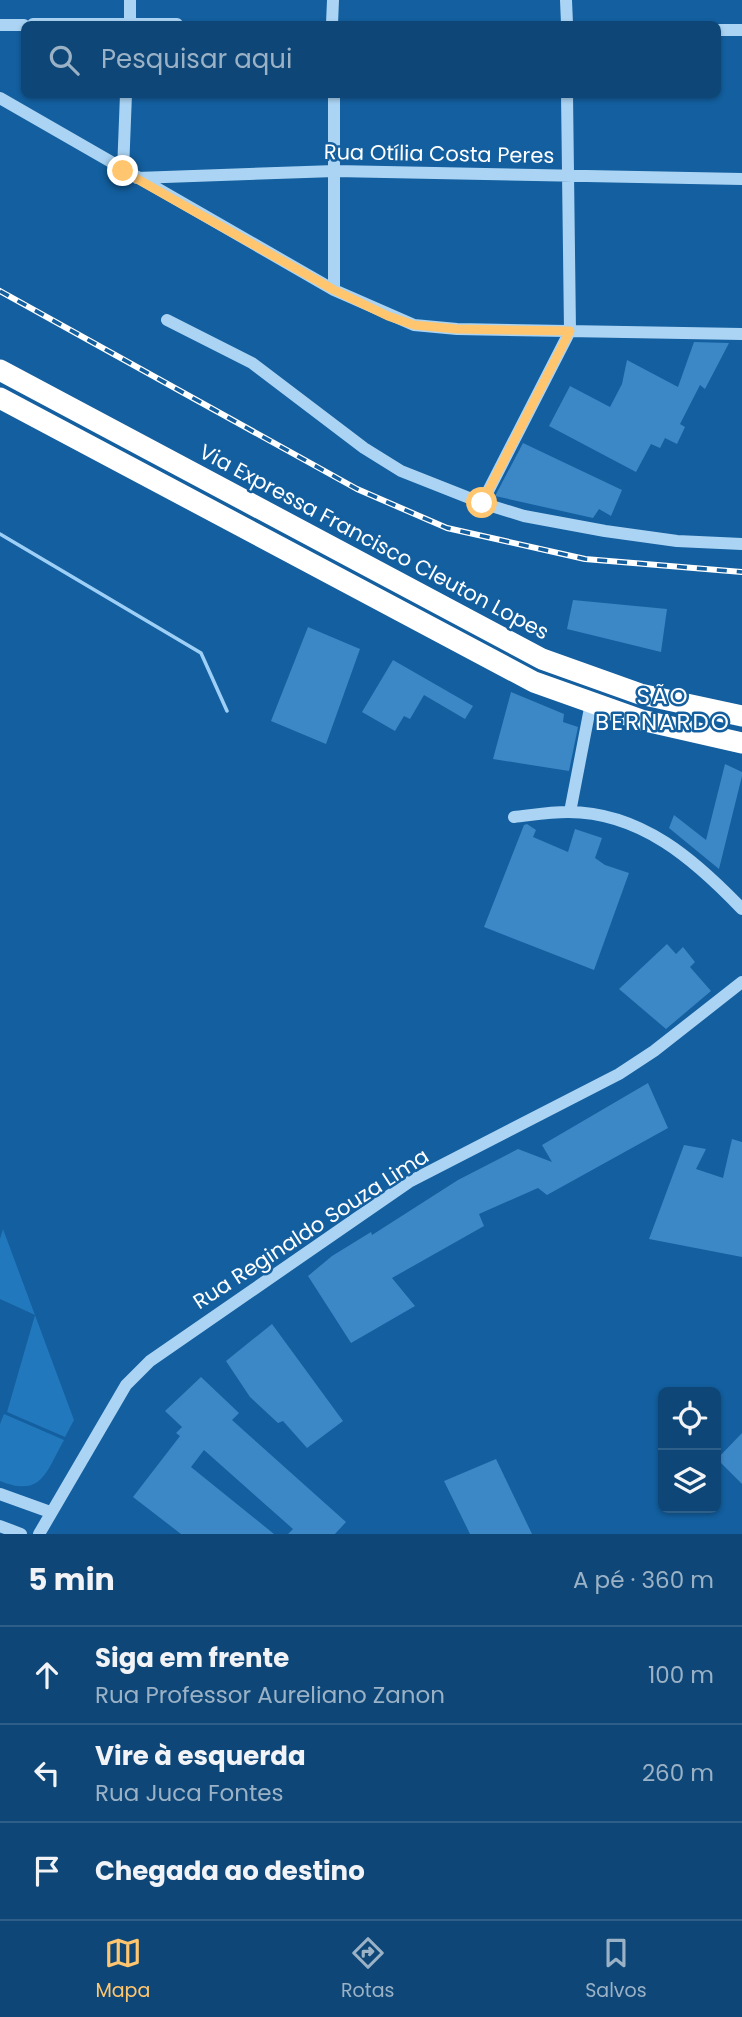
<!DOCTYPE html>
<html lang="pt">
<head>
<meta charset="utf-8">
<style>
  :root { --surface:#0e4777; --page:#174e7c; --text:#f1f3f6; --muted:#9bb2c6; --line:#2e5f89; --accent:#ffc66f }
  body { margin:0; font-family:Poppins,sans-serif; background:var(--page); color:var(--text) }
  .controls { position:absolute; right:21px; bottom:21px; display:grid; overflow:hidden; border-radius:10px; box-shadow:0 2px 5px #0004 }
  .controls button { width:63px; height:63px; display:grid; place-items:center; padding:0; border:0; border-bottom:2px solid var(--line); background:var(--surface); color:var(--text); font:35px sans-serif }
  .stop { position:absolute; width:21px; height:21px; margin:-16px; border:5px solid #ffc66f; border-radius:50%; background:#fff }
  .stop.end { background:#ffc66f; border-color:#fff; box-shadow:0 2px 7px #0008 }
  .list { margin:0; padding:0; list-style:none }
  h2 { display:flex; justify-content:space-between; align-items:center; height:91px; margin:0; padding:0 28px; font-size:30px }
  h2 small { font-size:23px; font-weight:400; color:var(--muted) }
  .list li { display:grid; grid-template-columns:46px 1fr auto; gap:21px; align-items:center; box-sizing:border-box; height:98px; padding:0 28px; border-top:2px solid var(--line) }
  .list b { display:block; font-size:26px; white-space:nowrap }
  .list p { margin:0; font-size:23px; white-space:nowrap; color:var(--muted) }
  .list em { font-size:23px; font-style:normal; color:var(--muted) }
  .icon { flex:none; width:38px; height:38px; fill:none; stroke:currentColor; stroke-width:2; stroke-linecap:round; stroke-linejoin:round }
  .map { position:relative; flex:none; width:742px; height:1534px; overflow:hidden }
  .search { position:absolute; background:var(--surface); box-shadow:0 2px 5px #0004; left:21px; right:21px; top:21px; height:77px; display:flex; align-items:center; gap:18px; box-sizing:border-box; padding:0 24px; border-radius:10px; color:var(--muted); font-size:26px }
  .sheet { height:385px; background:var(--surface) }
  nav { display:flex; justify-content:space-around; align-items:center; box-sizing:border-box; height:98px; border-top:2px solid var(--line); background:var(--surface); font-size:19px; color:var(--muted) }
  nav a { display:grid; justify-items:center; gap:4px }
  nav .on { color:var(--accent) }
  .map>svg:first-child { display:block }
</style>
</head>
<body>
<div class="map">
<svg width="742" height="1534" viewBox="0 0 742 1534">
  <rect width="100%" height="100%" fill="#135f9f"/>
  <path fill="#2278bc" d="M3,1229L74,1420L65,1437L7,1412L35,1315L0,1299V1239Z
    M4,1414L64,1440C46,1472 42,1498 0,1481V1424Z"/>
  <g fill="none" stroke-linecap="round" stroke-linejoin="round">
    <path stroke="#9ed0f7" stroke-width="3.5" d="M0,534L201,653L227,711"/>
  </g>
  <path fill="#3c88c6" d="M694,342L729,343L705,389L700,385L680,424L685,427L677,444L665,438L660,448L651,444L636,472L549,426L570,386L610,407L622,384L627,360L678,387Z
    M523,443L622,490L611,516L599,509L593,518L495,496Z
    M573,600L667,609L661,652L567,629Z
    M308,627L360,649L326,744L271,721Z
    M393,660L473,706L465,719L424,695L410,719L404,716L395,731L362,712Z
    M511,692L564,714L563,722L578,727L569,771L493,759Z
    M725,764L742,772V776L719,869L669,828L674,815L706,840Z
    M527,824L536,830L533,837L568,852L575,829L602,838L595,858L605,865L629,873L594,970L484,927L524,825Z
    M667,944L676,954L683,947L695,962L690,967L711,991L666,1029L619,989Z
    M648,1083L668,1128L547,1195L538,1188L479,1214L484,1226L392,1278L415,1306L351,1343L308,1276L332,1256L371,1232L372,1235L458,1180L518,1149L552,1162L542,1145Z
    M732,1139L742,1142V1257L649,1239L684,1145L706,1149L696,1169L723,1178Z
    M272,1324L343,1421L307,1448L283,1421L278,1423L250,1397L226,1361Z
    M201,1377L239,1413L232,1420L346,1522L335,1534H288L293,1529L204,1450L191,1467L274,1534H181L133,1497L180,1436L176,1433L182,1427L165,1411Z
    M742,1433V1484L717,1459Z
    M496,1459L532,1534H470L444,1481Z"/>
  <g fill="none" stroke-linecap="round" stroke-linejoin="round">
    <path stroke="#abd4f4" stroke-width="12" d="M566,0L567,24
      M33,24H177
      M130,24V0
      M332,24L333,0
      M0,25H24
      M718,30H742
      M0,98L334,290L414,325L457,329L742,334
      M123,171L126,94
      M137,178L335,171L742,179
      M334,290V94
      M167,320L252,363L364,448L401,471L482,503L524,516L605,531L677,541L742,544
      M482,503L570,331L567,94
      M570,812L591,703
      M514,817C532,815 550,812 568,812C641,812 695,860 742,909
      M0,1494L50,1512
      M0,1526L21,1534
      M39,1534L126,1385L150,1361L409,1182L619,1074L654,1051L742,982"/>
    <path stroke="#fff" stroke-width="21" d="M0,370L542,659L640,694L742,716
      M0,398L534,682L641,720L742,743"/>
    <defs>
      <path id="rail" d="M0,291L357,489L447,528L585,559L742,572"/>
    </defs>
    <use href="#rail" stroke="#fff" stroke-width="6"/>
    <use href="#rail" stroke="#135f9f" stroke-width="3.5" stroke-dasharray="10" stroke-linecap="butt"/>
  </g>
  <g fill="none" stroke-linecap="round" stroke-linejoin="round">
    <path stroke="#ffc66f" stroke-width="9" d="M123,171L334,290L388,316L414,325L457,329L570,331L482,503"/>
  </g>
  <g text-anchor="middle" stroke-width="5" stroke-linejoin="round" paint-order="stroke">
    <g font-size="21" fill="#fff" stroke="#135f9f">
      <text transform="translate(439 154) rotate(1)" y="7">Rua Otília Costa Peres</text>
      <text transform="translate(374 542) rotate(28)" y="7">Via Expressa Francisco Cleuton Lopes</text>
      <text transform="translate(311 1229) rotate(-33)" y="7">Rua Reginaldo Souza Lima</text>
    </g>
    <g font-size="23" letter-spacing="2" fill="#fff" stroke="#135f9f">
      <text x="663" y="704">SÃO<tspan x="663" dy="26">BERNARDO</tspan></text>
    </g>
  </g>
</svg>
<div class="controls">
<button><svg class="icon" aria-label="locate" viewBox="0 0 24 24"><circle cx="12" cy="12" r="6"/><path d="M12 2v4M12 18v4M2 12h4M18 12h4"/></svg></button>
<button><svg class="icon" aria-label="layers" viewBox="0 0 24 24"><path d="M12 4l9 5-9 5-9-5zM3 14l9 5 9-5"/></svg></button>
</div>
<div class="stop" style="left:482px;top:503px"></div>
<div class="stop end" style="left:123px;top:171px"></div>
<div class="search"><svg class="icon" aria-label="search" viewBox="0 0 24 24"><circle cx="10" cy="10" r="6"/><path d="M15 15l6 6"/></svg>Pesquisar aqui</div>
</div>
<section class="sheet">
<h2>5 min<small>A pé · 360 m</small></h2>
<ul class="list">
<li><svg class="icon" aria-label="ahead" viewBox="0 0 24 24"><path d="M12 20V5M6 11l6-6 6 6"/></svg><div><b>Siga em frente</b><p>Rua Professor Aureliano Zanon</p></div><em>100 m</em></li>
<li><svg class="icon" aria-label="left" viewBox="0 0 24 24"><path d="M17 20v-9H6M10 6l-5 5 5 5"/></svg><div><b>Vire à esquerda</b><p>Rua Juca Fontes</p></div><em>260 m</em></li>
<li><svg class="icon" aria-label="arrive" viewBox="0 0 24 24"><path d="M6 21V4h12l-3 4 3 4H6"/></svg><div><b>Chegada ao destino</b></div></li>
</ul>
</section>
<nav>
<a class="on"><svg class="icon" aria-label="map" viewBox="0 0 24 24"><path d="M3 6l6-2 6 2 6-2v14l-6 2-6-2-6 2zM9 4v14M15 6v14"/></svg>Mapa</a>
<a><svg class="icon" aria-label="directions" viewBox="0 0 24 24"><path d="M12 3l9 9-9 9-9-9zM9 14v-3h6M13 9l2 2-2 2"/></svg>Rotas</a>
<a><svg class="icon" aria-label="saved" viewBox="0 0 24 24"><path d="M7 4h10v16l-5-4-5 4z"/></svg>Salvos</a>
</nav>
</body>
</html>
